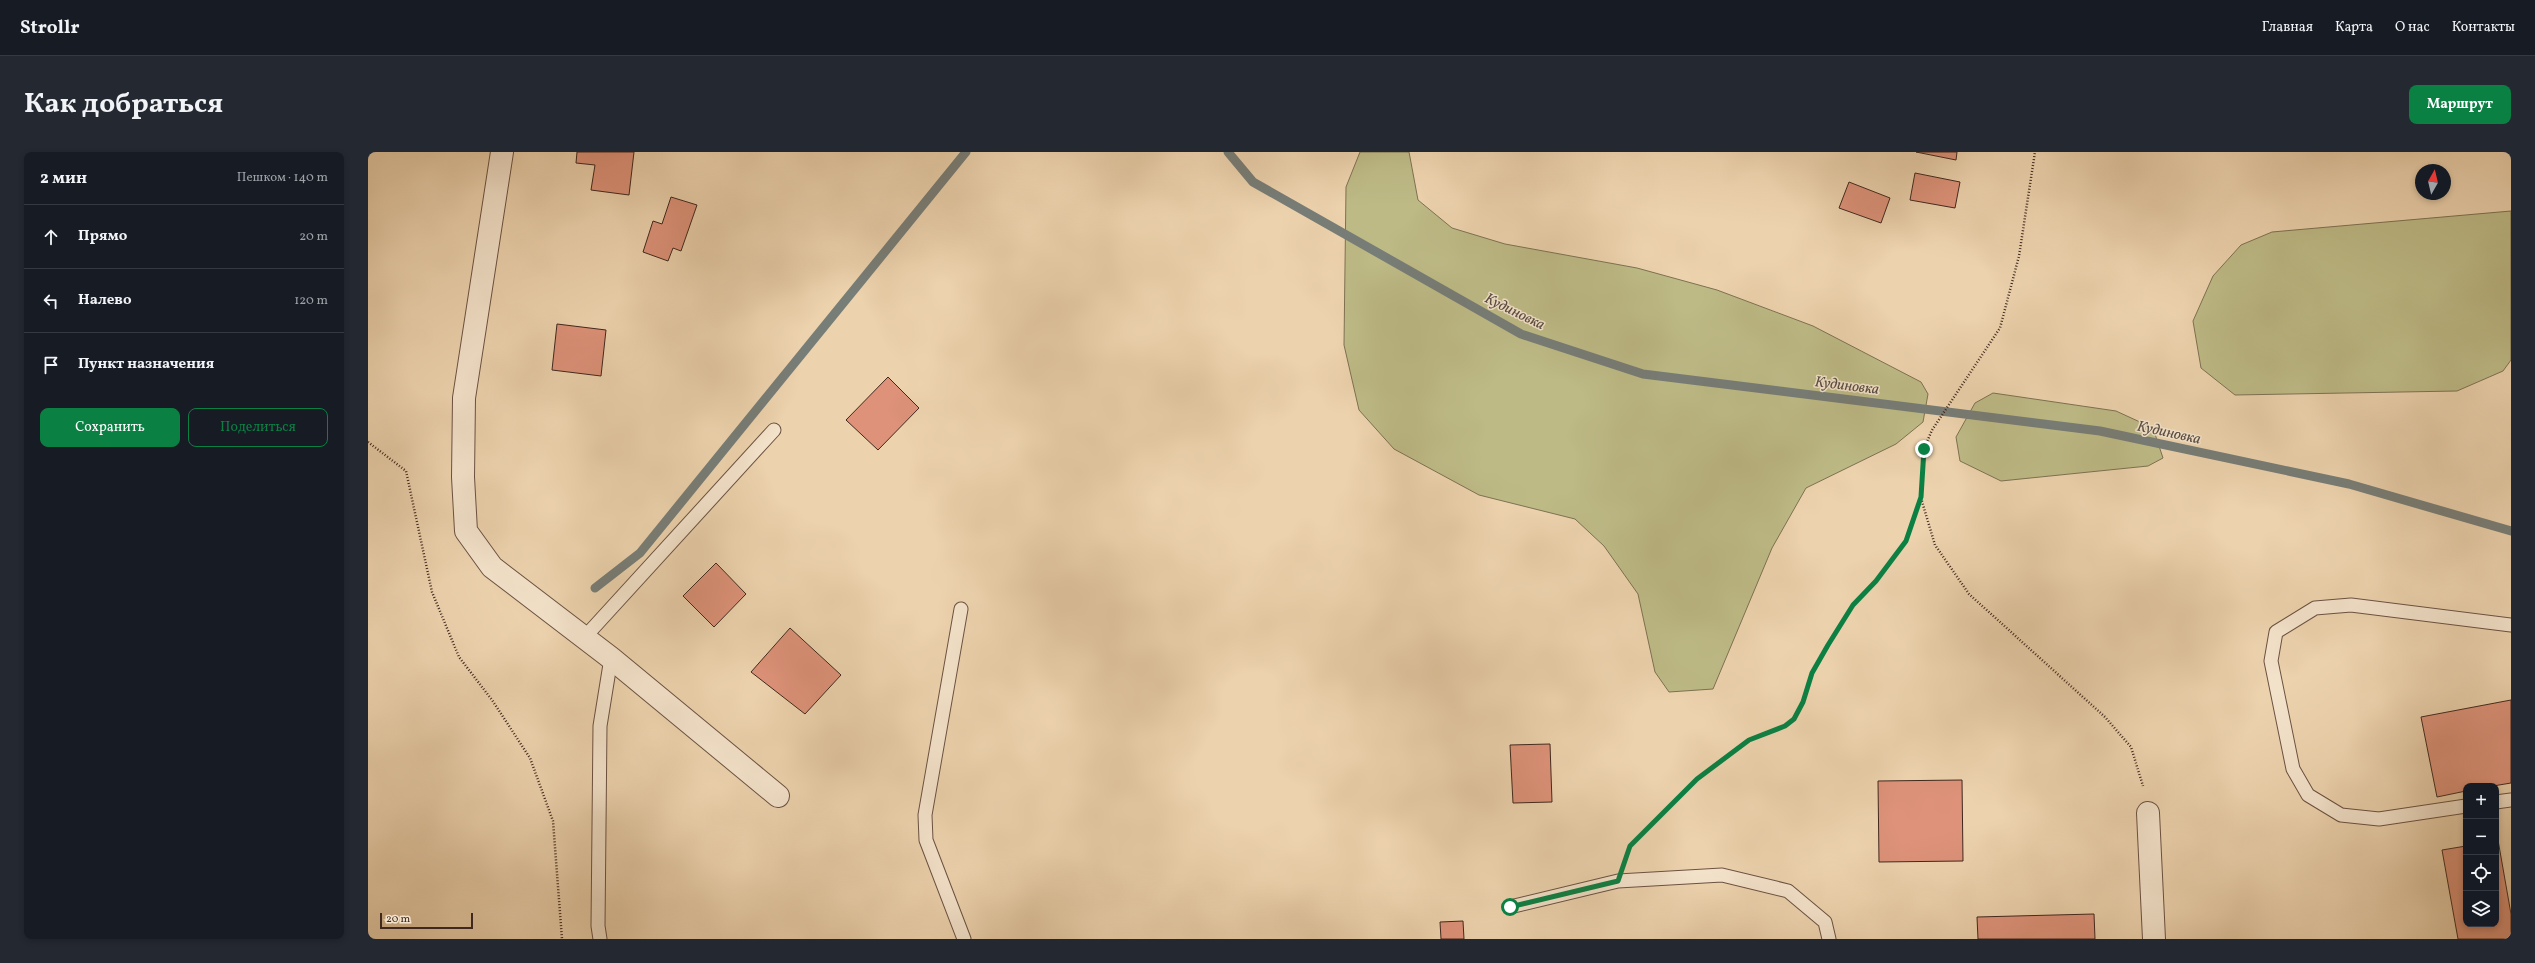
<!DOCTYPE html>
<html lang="ru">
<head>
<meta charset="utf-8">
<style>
  :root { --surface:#171b24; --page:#242831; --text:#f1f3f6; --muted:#9ea1a6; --line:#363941; --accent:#0b8043 }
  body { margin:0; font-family:Vollkorn,serif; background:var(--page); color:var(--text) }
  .controls { position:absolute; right:12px; bottom:12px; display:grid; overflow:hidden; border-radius:8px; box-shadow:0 2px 6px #0003 }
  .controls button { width:36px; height:36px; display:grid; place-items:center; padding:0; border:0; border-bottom:1px solid var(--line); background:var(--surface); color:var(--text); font:20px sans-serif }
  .compass { position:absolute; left:2047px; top:12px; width:36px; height:36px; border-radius:50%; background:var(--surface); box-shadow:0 2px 6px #0003; rotate:8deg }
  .scale { position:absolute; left:12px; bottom:10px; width:93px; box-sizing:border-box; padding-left:4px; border:2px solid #40281e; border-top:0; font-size:11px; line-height:14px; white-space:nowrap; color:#40281e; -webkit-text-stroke:3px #f3e2ca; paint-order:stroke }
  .stop { position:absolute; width:12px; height:12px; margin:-9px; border:3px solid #0b8043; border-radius:50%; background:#fff }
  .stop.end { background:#0b8043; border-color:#fff; box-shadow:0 1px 4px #0008 }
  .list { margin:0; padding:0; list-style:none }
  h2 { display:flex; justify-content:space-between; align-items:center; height:52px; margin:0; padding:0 16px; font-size:17px }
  h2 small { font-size:13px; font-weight:400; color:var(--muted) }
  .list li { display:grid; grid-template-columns:26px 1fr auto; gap:12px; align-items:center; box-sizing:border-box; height:64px; padding:0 16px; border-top:1px solid var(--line) }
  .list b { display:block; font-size:15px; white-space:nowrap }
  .list em { font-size:13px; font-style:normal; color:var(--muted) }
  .actions { display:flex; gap:8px; padding:12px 16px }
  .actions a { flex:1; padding:9px 0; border:1px solid var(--accent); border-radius:8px; text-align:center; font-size:14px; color:var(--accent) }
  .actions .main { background:var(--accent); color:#fff }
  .icon { flex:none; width:22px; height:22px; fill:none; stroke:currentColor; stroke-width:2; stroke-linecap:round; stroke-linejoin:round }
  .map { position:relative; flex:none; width:2143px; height:787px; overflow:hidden; border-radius:8px }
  header { display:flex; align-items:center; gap:24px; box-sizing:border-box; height:56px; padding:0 20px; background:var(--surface); border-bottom:1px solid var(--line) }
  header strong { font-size:19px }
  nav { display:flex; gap:22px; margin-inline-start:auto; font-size:14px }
  .intro { display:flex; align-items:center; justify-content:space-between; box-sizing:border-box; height:96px; padding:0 24px }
  h1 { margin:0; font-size:28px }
  .button { padding:10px 18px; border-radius:8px; background:var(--accent); color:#fff; font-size:14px; font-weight:700 }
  main { display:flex; gap:24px; padding:0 24px }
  aside { flex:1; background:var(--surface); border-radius:8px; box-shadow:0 2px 6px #0003 }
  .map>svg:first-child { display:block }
</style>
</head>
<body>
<header>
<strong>Strollr</strong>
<nav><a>Главная</a><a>Карта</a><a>О нас</a><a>Контакты</a></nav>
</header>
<div class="intro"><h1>Как добраться</h1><a class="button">Маршрут</a></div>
<main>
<aside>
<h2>2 мин<small>Пешком · 140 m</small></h2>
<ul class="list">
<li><svg class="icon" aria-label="ahead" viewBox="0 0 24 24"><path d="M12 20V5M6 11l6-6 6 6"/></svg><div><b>Прямо</b></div><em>20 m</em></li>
<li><svg class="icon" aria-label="left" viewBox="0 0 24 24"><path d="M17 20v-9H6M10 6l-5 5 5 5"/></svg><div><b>Налево</b></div><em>120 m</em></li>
<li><svg class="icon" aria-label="arrive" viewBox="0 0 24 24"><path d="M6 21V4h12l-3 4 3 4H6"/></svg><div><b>Пункт назначения</b></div></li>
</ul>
<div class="actions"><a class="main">Сохранить</a><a>Поделиться</a></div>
</aside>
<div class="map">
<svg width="2143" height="787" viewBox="0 0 2143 787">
  <rect width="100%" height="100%" fill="#ecd2ad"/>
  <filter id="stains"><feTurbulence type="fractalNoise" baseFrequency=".005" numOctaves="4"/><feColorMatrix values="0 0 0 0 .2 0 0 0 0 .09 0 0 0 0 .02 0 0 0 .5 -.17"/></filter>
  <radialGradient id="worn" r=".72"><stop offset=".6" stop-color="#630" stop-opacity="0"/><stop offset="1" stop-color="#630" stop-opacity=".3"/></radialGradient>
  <path fill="#bdba86" stroke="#7e7152" d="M992,0H1041L1050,48L1084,76L1137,92L1269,116L1349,138L1445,174L1553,230L1560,242L1555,270L1528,292L1438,336L1404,396L1345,537L1301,540L1287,520L1270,442L1236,394L1207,367L1111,343L1026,297L991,258L976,193L978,35Z
    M2143,59V208L2135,219L2089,239L1867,243L1833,216L1825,169L1845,124L1873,93L1904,80Z
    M1625,241L1748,259L1785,276L1795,306L1780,314L1633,329L1592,309L1588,285L1607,251Z"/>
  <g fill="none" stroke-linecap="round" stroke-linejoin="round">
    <path stroke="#777d77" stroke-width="9" d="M860,0L885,30L1153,182L1275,222L1732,279L1981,332L2143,379
      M227,436L272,401L598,0"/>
  </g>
  <path fill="#dd9279" stroke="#40281e" d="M209,0H266L261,43L223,38L227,13L208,11Z
    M1548,0H1589L1588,8Z
    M1547,21L1592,30L1587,56L1542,48Z
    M1481,30L1522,46L1513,71L1471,56Z
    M303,45L329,53L313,99L305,96L300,109L275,100L285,69L294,72Z
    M189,172L238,178L233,224L184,218Z
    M520,225L551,256L510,298L478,268Z
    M348,411L378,442L346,475L315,444Z
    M422,476L473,523L437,562L383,520Z
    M2143,548V631L2125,634H2098V639L2069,645L2053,565Z
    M1182,592L1184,650L1145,651L1142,593Z
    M1594,628L1595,709L1511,710L1510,629Z
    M2130,688L2143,762V787H2090L2074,698L2098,694V772H2128V689Z
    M1726,762L1727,787H1610L1609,765Z
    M1095,769L1096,787H1073L1072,770Z"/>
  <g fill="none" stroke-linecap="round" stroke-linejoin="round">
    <defs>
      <path id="lane" d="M593,457L557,663L558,688L596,787
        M216,486L406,278
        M2128,650L2143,648
        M2098,654L2011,667L1973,663L1940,643L1925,617L1903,509L1908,480L1947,456L1983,453L2143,473
        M1142,755L1250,729L1354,723L1420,739L1457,770L1461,787
        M232,787L230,774L232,574L243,506"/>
      <path id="street" d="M134,0L96,246L95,325L98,379L124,415L243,506L410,644
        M1780,661L1786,787"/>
    </defs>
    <use href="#lane" stroke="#6b5242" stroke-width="15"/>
    <use href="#street" stroke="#6b5242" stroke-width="24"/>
    <path stroke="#40281e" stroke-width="2.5" stroke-dasharray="1 2" stroke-linecap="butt" d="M0,290L38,319L64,440L91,505L124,548L162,606L185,669L194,787
      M1553,346L1567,393L1601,442L1737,565L1763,595L1775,634
      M1258,705L1262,694L1329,627L1381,588L1417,574L1426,567L1435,550L1444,521L1485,453L1508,429L1538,389L1553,345L1556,297L1564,278L1632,176L1651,104L1667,0"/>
    <use href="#lane" stroke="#f3e2ca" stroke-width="13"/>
    <use href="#street" stroke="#f3e2ca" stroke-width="22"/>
  </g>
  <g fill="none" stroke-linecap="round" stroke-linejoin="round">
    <path stroke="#0b8043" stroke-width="5" d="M1142,755L1250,729L1262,694L1329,627L1381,588L1417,574L1426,567L1435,550L1444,521L1460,493L1485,453L1508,429L1538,389L1553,345L1556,297"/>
  </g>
  <g text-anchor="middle" stroke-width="3" stroke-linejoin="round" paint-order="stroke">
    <g font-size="15" font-style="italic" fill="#574c43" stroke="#f3e2ca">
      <text transform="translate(1147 159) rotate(26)" y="5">Кудиновка</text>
      <text transform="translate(1479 233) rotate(7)" y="5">Кудиновка</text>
      <text transform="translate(1801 280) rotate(12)" y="5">Кудиновка</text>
    </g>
  </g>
  <rect width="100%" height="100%" filter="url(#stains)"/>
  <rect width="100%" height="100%" fill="url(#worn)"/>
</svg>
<div class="controls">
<button>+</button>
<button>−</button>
<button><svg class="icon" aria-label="locate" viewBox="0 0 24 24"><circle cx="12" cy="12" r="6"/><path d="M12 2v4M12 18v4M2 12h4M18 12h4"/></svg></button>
<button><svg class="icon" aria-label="layers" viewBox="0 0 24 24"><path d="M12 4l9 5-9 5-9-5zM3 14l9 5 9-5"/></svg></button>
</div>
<svg class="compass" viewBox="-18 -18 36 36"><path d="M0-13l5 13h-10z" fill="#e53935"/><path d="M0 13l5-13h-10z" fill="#9ea1a6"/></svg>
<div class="scale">20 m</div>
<div class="stop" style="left:1142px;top:755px"></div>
<div class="stop end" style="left:1556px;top:297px"></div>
</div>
</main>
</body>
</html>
